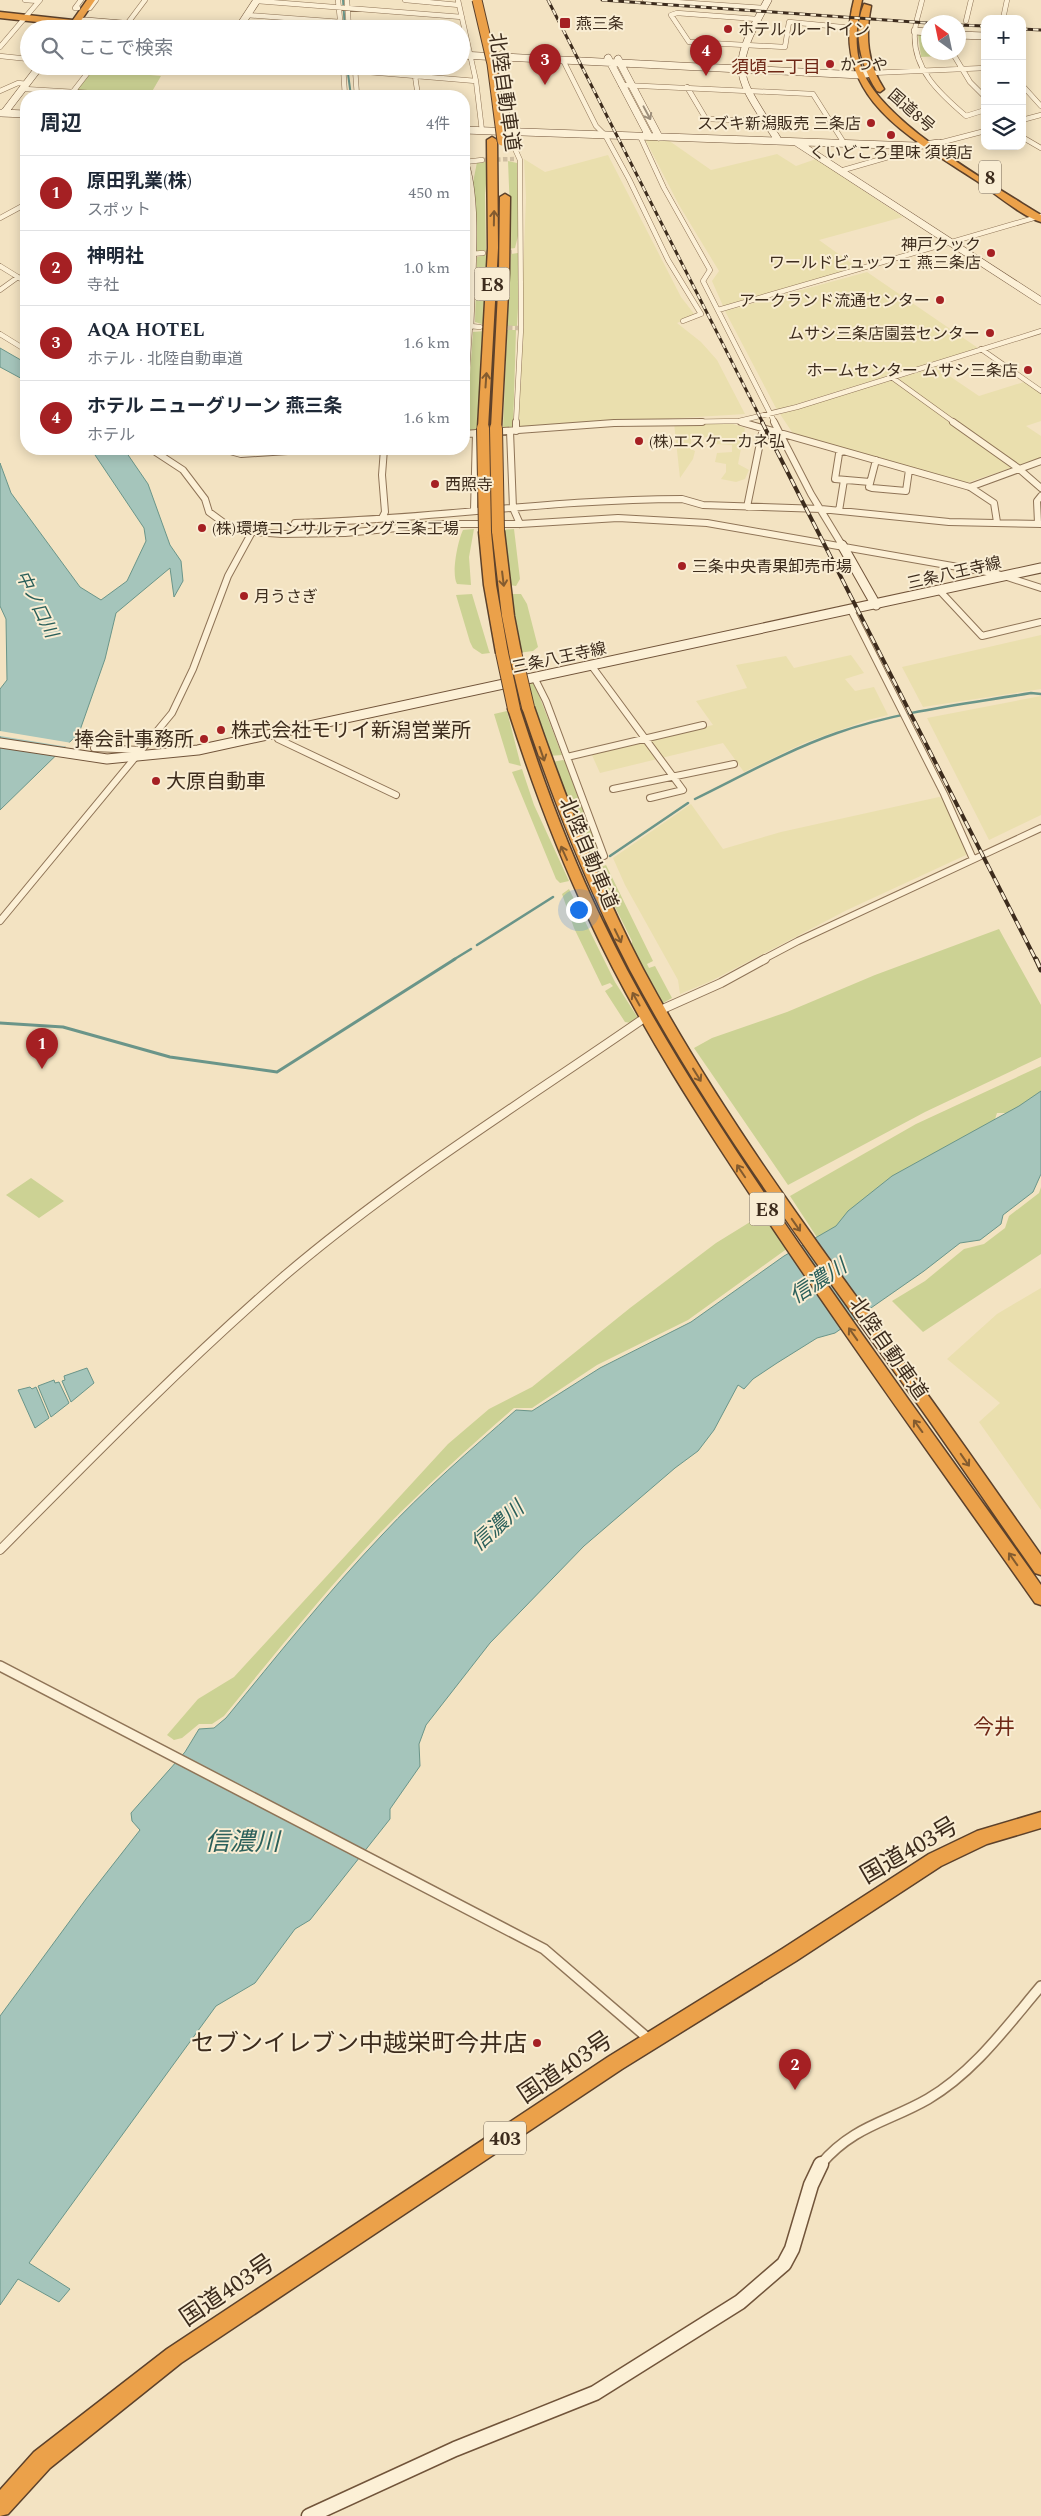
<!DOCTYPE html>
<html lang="ja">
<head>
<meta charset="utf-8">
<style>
  :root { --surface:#fff; --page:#f2f2f3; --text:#1f2937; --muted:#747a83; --line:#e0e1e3; --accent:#a52023 }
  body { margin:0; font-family:Spectral,"Noto Sans JP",serif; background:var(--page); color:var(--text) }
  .controls { position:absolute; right:15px; top:15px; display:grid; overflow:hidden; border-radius:10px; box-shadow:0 2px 12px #0003 }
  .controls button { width:45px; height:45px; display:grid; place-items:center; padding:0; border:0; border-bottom:1px solid var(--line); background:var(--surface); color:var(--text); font:25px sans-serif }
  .compass { position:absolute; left:921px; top:15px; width:45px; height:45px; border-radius:50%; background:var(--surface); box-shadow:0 2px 12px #0003; rotate:327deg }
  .you { position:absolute; left:578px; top:909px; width:18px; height:18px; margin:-12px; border:4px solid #fff; border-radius:50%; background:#1a73e8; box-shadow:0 0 0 8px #1a73e833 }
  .badge { display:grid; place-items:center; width:32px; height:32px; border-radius:50%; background:var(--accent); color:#fff; font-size:16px; font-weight:700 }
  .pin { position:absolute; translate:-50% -41px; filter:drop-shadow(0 1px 2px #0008) }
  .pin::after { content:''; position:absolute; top:26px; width:18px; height:15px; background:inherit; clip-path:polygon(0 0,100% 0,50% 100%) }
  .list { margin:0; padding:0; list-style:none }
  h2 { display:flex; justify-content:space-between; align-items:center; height:65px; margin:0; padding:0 20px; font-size:21px }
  h2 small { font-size:16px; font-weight:400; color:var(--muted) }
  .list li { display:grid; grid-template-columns:32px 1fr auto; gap:15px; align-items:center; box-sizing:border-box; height:75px; padding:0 20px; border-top:1px solid var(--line) }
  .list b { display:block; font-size:19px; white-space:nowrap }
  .list p { margin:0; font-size:16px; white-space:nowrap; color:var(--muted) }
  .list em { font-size:16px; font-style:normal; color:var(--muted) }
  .icon { flex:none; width:28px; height:28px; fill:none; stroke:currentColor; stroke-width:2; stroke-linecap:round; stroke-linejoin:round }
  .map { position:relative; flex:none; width:1041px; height:2516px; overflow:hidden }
  .search { position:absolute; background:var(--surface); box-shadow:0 2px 12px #0003; left:20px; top:20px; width:450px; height:55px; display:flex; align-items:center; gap:12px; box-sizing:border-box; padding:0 18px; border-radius:28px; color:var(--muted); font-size:19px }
  .panel { position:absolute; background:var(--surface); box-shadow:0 2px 12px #0003; left:20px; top:90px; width:450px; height:365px; border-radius:20px }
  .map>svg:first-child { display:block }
</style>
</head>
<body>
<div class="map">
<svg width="1041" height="2516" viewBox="0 0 1041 2516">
  <rect width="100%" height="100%" fill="#f3e3c2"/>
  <path fill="#eadfae" d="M645,139L668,140L711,170L777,154L796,166L816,159L903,217L819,240L858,268L723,306L712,281L719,271L679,205Z
    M608,155L681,297L695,315L677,323L701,342L717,360L745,414L517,428L526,198L524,159L545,172Z
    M867,272L978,348L777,410L725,311Z
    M936,367L979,396L1024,382L1041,393V421L1026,426L1041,436V458L966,483L794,435L780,414Z
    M727,422L745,428L738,464L749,470L745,479L736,482L721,479L726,472V464L715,462L717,453L732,452V445L715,444L714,438L707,437L691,439V449L695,451L693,459L680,478L674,423Z
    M1041,635V689L923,707L902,667Z
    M851,655L864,673L845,679L855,691L874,687L888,715L868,720L804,743L744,772L723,743L600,773L591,753L713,725L696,701L747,688L736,665L786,656L794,668Z
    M1041,696V815L989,840L927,718Z
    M939,797L942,798L967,851L966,855L847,910L711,981L680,994L678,980L625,885L613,858L691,804L723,849L781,832Z
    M1041,1288V1510L979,1422L1000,1403L947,1359L997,1314Z"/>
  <path fill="#ccd294" d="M918,33H928V52L949,53H940L942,56L921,57Z
    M95,66H134L129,73L161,76L150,95L75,92Z
    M488,161L485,195L486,251H476L472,188L477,162Z
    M508,161L517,163L519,232L515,248L508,249L510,212Z
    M518,253L521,255L517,326H507L511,254Z
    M487,254L485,325L475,322L477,257Z
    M507,330H516L513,428H503Z
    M484,331L477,424L479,425L477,431L466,432L473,332Z
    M474,529L469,557L471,585L457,584C451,574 458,540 463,530Z
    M514,529L520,579L516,586L509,585L502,530Z
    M472,594L489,651L490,653L482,654L473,648L470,642L456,595Z
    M509,594H521L527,604L538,647L533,651L518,653Z
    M531,682L535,685L562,755L549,756L527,683Z
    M507,711L521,766L509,763L494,714Z
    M563,760L566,762L602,858L592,865L552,762Z
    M522,769L534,805L569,881L560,883L556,879L512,772Z
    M606,865L653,961L647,964L649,968L655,966L672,998L663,1003L632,947V941L596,869Z
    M569,889L615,982L638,1018L631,1023L625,1022L605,991L613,986L610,983L602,986L574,928L562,894Z
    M999,929L1041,1005V1057L925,1112L788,1185L694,1048L712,1038L787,1012L875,975Z
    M1041,1066V1099L1020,1113H997L992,1128L820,1242L790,1196L916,1124Z
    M31,1178L64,1201L39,1218L6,1195Z
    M1041,1187V1254L923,1332L892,1301L925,1281L964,1249L984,1244L1005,1228L1009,1216L1039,1193Z
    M763,1214L788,1248L688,1320L597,1365L532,1408H514C468,1448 423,1489 380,1533C325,1591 275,1654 224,1716L212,1724H199L182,1738L174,1740L167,1735L198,1699L234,1677L448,1444L489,1409L532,1387L630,1308L716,1243Z"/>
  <path fill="#a5c5bb" stroke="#6a9589" d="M0,348L26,363V381L0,367Z
    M91,449H124L148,484L170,545L181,561L183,581L174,597L170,568L116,613L105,659L79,733L0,810V689L7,680L6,619L0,606V463L11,493L80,587L101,600L127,581L146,541L144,528Z
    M1041,1091V1174L1033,1192L1003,1215L1001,1224L980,1240L960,1243L924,1271L835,1333L817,1338L777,1363L753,1379L744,1389L738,1385L714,1430L698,1451L675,1468L584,1546L490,1643L426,1725L419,1744L420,1766L390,1809V1819L310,1920L295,1929L255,1983L216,2006L29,2263L70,2289L59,2302L18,2279L0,2305V2016L86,1899L140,1830L132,1821L131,1813L185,1752L199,1729L214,1728L226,1718C277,1656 327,1593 382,1535C423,1491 470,1450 516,1410L532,1411L600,1368L691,1322L784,1256L836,1226L848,1211L892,1176L1019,1106Z
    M87,1368L94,1383L71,1402L62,1381L65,1380L64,1376Z
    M54,1380L55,1383L59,1382L69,1403L51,1417L38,1386Z
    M30,1387L32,1389L36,1387L49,1418L35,1428L18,1390Z"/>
  <path fill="#f3e3c2" d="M0,731L72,743L68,747L0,736Z"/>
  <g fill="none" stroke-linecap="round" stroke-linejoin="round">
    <path stroke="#6a9589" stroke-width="2" d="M343,0L345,29
      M347,66L351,96"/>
    <path stroke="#6a9589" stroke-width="2.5" d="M695,799C742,776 788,750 837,733C899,711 966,704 1031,693L1041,694
      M610,856L688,803
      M477,945L553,897
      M453,960L471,949"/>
    <path stroke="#6a9589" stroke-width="3" d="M0,1023L63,1027L170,1057L277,1072L455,959"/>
    <path stroke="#cfbea1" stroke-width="4.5" stroke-dasharray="4.5 2.5" stroke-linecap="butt" d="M482,160L514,159
      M483,253L512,252
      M480,327L518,328"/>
    <defs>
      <path id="street-far3" d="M25,0L39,1
        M338,0L341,29
        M347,0L349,29
        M405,0L459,5
        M458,0L476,81L482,131
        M645,0L764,8
        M922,0C920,10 916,20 915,30C911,68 940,94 966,116L985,110
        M257,1L462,17
        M78,8H75L81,0
        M84,9L90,8L96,0
        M247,15L341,22
        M757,19L677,13L671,15L689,42L785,47L789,22L852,28
        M1003,19L1007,0
        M966,21L971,0
        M349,23L426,29
        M127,24L145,0
        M0,47L40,0
        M952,52L970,82L985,97
        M502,53L501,71L517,132
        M0,56L29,59
        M563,60L596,126L605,135L629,179L668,260L701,314L683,321
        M343,66L345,96
        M355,68L357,96
        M356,71L476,81
        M871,73L985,68
        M415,76L418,96
        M621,85L813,94L844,143
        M1022,85L1041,106
        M687,87L706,119L766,121
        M24,89L142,96
        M0,91L18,83L27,84
        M72,93L93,66
        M1022,120L1041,115
        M507,131L520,160L521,328L516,423
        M640,136L664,188L710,270L703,281L775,423
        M1022,137L1041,148
        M939,143L985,131
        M465,162L482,160
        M840,171L916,149V146
        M0,218L26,204
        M471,254L483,253
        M0,266L26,282
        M0,290L18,277
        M718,310L1041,216
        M0,334L26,350
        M981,349L1041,391
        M890,376L955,423
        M464,416L470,326L480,327
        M739,421L797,407L1041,331
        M624,423L739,421L745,423"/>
      <path id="street-far2" d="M741,422L970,487L994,503L997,522
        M774,422L811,494L842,545
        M953,422L1018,468L1041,488
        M510,431L513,508L520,524
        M516,431V422
        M464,434L614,423L702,422
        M151,449L183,470L205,499L209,512L224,523L241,531L282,534L345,533L439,524H520L618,518L707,523L998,574L1041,588
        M223,449L241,454L318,449
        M842,451L839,454L835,479L870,482
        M876,460L869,487L872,488L906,491L909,470
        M970,487L1041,461
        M747,507L763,428
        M474,510L476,433
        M839,511L844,480
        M382,518L385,512L382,475L384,449
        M295,523C424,520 553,499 682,499L703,505L821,509L949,522L1041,524
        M1038,523L1037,501L1041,496
        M940,591L982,636L1041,622
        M851,610L944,794L973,859
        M591,665L683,790L650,798
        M534,677L546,701L604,856
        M275,734L278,739L396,795
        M94,748L140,750
        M567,757L703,725
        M613,789L734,764
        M0,921L172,713L193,669L228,576L252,532
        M762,960L798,941L1041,828"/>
      <path id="street-far1" d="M665,1008L721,983L765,959
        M0,1550C92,1457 184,1363 283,1277C394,1182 520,1104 640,1021"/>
      <path id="street" d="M0,1666L544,1949L650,2040
        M821,2164C853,2126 888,2122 928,2099C974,2072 1007,2026 1041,1986"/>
      <path id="secondary-far2" d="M768,0C728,72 735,72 778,140
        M70,29L75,23L86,21L183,29
        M238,29L257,0
        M915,31L928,32
        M958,35L985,36
        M461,55L860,75L871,73
        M608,58L649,136
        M618,59L659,137
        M1,113L26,114
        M4,113L40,66
        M464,130L916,146L939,143
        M796,142L1041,301
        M464,160C479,201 471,280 470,326L464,325"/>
      <path id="secondary-far1" d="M842,545L876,605
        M0,743L107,759L198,750L1041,568"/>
      <path id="secondary" d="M309,2516L455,2449L595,2393L740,2302L784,2264L792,2249L811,2185L821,2164"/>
      <path id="highway" d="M87,0H95L78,25L75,26L0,18V12L73,20Z
        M854,0H862C856,25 853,51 864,74C887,125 993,185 1041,215V222C1023,217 993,192 977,181C908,136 829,97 854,0Z
        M864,4L871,6C865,36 867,63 884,89L880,92L877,91C861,67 852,32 864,4Z
        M492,137L497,140L498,248L488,428L483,431L478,428L488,248L487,140Z
        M505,194L510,197L509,273L501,428L496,431L491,428L499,273L500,197Z
        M498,528L504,531L514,616L521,652L515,656L509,652L502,616L492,531Z
        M485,529L491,532L496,585L508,653L502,657L496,653L484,585L479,532Z
        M528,703L534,707C565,797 599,885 643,969C721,1115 820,1247 917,1380C959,1438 1000,1497 1041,1555V1575L1035,1573C992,1512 951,1450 907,1389C809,1253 709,1118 630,970C586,885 552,797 522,707Z
        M514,705L520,709C543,781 569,851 602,920C651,1023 715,1120 779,1215C864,1340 954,1462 1041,1585V1605L1035,1603C946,1476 854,1350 768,1221C703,1124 638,1025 589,919C557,851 531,781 508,709Z
        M1041,1812V1828L987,1844L941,1866L796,1961L622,2069L181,2363L50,2468L8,2514L0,2516V2490L34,2452L167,2349L608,2057L782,1949L929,1854L977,1831Z"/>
    </defs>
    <use href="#street-far3" stroke="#8f7457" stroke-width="5.5"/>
    <use href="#street-far2" stroke="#8f7457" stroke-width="8"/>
    <use href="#street-far1" stroke="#8f7457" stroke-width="10"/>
    <use href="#street" stroke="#8f7457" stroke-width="12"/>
    <use href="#secondary-far2" stroke="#71543a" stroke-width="8"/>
    <use href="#secondary-far1" stroke="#71543a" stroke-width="11"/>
    <use href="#secondary" stroke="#71543a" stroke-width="17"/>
    <use href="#highway" stroke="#5c412b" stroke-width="3"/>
    <use href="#street-far3" stroke="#fcf0d6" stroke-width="4.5"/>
    <use href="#street-far2" stroke="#fcf0d6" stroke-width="6"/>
    <use href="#street-far1" stroke="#fcf0d6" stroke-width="8"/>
    <use href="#street" stroke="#fcf0d6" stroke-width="9"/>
    <use href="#secondary-far2" stroke="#fcf0d6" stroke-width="7"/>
    <use href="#secondary-far1" stroke="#fcf0d6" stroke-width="9"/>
    <use href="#secondary" stroke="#fcf0d6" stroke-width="14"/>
    <use href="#highway" fill="#eba14a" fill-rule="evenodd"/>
    <defs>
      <path id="rail-far2" d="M548,0L763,423
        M602,0L928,23
        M958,25L985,26
        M1022,29L1041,30"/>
      <path id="rail-far1" d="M762,422L1036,960"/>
      <path id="rail" d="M1036,959L1041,970"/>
    </defs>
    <use href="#rail-far2" stroke="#3d2c1d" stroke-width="3"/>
    <use href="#rail-far1" stroke="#3d2c1d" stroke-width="4"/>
    <use href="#rail" stroke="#3d2c1d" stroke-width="5"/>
    <use href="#rail-far2" stroke="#f9edd3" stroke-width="2" stroke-dasharray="5.5" stroke-linecap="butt"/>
    <use href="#rail-far1" stroke="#f9edd3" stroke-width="2.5" stroke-dasharray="8" stroke-linecap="butt"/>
    <use href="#rail" stroke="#f9edd3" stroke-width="3" stroke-dasharray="9" stroke-linecap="butt"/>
    <defs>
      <path id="highway-bridge-far1" d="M477,0L492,64L502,141"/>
      <path id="highway-bridge" d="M483,428L485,532
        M496,428L498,531
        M515,652L528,707
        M502,653L514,709"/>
    </defs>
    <use href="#highway-bridge-far1" stroke="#5c412b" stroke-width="11" stroke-linecap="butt"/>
    <use href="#highway-bridge" stroke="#5c412b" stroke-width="14" stroke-linecap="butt"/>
    <use href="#highway-bridge-far1" stroke="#eba14a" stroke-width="9"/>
    <use href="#highway-bridge" stroke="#eba14a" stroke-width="12"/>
  </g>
  <defs><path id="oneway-shaft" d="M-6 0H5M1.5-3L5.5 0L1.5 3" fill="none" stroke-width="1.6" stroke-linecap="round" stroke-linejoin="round" transform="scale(1.25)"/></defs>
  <use stroke="#9c8e7a" href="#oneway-shaft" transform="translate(647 113) rotate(62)"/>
  <g stroke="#835b2f">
    <use href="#oneway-shaft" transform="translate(494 218) rotate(-89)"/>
    <use href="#oneway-shaft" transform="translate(486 380) rotate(-86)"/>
    <use href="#oneway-shaft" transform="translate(503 579) rotate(83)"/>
    <use href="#oneway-shaft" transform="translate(542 754) rotate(71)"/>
    <use href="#oneway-shaft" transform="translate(564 853) rotate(-114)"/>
    <use href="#oneway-shaft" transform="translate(618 936) rotate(64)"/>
    <use href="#oneway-shaft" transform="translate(636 999) rotate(-119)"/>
    <use href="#oneway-shaft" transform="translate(697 1075) rotate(58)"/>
    <use href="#oneway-shaft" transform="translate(741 1171) rotate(-124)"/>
    <use href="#oneway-shaft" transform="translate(796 1225) rotate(55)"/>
    <use href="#oneway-shaft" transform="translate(853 1334) rotate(-125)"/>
    <use href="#oneway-shaft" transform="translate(918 1426) rotate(-126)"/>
    <use href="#oneway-shaft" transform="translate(965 1460) rotate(55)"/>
    <use href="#oneway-shaft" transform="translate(1013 1559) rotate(-125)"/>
  </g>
  <g fill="#a52023" stroke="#f9edd3" stroke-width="2">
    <rect x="559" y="17" width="12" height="12" rx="2.5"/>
    <circle cx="728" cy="29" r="5"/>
    <circle cx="830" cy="64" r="5"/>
    <circle cx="871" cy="123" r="5"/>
    <circle cx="891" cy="135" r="5"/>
    <circle cx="991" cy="253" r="5"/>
    <circle cx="940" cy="300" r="5"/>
    <circle cx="990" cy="333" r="5"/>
    <circle cx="1028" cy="370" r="5"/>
    <circle cx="639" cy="441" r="5"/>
    <circle cx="435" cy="484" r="5"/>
    <circle cx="202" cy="528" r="5"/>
    <circle cx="682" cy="566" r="5"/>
    <circle cx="244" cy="596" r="5"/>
    <circle cx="221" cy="730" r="5"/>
    <circle cx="204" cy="739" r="5"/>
    <circle cx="156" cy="781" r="5"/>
    <circle cx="537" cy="2043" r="5"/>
  </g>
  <g text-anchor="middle" stroke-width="4" stroke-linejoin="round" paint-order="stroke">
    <g font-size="16" fill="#3d2c1d" stroke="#f9edd3" text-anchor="start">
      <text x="576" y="29">燕三条</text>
      <text x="738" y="35">ホテル ルートイン</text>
      <text x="840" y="70">かつや</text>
      <text x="861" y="129" text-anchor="end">スズキ新潟販売 三条店</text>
      <text x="891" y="158" text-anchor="middle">くいどころ里味 須頃店</text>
      <text x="981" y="250" text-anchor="end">神戸クック<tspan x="981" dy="18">ワールドビュッフェ 燕三条店</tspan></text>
      <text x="930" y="306" text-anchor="end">アークランド流通センター</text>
      <text x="980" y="339" text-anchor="end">ムサシ三条店園芸センター</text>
      <text x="1018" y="376" text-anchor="end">ホームセンター ムサシ三条店</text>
      <text x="649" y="447">(株)エスケーカネ弘</text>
      <text x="445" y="490">西照寺</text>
      <text x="212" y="534">(株)環境コンサルティング三条工場</text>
      <text x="692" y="572">三条中央青果卸売市場</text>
      <text x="254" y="602">月うさぎ</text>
    </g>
    <g font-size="16" fill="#3d2c1d" stroke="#f9edd3">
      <text transform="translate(912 110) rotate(41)" y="6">国道8号</text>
      <text transform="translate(954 572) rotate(-13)" y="6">三条八王寺線</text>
      <text transform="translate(559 657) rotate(-12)" y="6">三条八王寺線</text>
    </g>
    <g font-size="18" fill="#6f2817" stroke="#f9edd3">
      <text x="776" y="73">須頃二丁目</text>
    </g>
    <g font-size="18" font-style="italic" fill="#2a5f5a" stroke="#f9edd3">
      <text transform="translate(37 604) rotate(64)" y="6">中ノ口川</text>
    </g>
    <g fill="#f9edd3" stroke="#756654" stroke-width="1">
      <rect x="979" y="160.5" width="22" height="33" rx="4"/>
      <rect x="474.5" y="267.5" width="35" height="33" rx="4"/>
      <rect x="749.5" y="1192.5" width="35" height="33" rx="4"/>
      <rect x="484" y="2121.5" width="42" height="33" rx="4"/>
    </g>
    <g font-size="19" font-weight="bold" fill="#3d2c1d">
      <text x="990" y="184">8</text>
      <text x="492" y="291">E8</text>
      <text x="767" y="1216">E8</text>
      <text x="505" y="2145">403</text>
    </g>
    <g font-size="20" fill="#3d2c1d" stroke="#f9edd3">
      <text transform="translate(505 92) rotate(82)" y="7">北陸自動車道</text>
      <text transform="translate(589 853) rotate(67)" y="7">北陸自動車道</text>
      <text transform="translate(889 1348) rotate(55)" y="7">北陸自動車道</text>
    </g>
    <g font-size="20" fill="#3d2c1d" stroke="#f9edd3" text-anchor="start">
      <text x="231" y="737">株式会社モリイ新潟営業所</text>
      <text x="194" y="746" text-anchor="end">捧会計事務所</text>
      <text x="166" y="788">大原自動車</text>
    </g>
    <g font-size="21" font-style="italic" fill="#2a5f5a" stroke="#f9edd3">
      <text transform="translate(818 1281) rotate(-33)" y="7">信濃川</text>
      <text transform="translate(497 1526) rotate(-42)" y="7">信濃川</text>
    </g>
    <g font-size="21" fill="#6f2817" stroke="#f9edd3">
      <text x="994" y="1734">今井</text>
    </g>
    <g font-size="24" fill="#3d2c1d" stroke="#f9edd3">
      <text transform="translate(909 1850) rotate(-30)" y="8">国道403号</text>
      <text transform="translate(565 2067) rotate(-34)" y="8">国道403号</text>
      <text transform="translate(227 2290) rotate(-34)" y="8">国道403号</text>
    </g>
    <g font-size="24" fill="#3d2c1d" stroke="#f9edd3" text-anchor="end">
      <text x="527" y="2051">セブンイレブン中越栄町今井店</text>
    </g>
    <g font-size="25" font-style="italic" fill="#2a5f5a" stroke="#f9edd3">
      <text x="242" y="1850">信濃川</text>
    </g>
  </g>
</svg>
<div class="controls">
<button>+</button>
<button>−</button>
<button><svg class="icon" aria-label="layers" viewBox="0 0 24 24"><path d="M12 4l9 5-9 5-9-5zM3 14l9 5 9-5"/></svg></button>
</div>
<svg class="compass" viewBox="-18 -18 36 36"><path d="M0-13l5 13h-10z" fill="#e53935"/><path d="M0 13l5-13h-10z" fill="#747a83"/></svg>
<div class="you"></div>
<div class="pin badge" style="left:42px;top:1069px">1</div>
<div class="pin badge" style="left:795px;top:2090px">2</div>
<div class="pin badge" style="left:545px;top:85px">3</div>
<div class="pin badge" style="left:706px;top:76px">4</div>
<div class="search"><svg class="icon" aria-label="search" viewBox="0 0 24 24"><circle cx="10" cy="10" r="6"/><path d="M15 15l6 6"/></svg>ここで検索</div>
<section class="panel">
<h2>周辺<small>4件</small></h2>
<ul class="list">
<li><span class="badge">1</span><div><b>原田乳業(株)</b><p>スポット</p></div><em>450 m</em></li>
<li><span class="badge">2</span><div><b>神明社</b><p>寺社</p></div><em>1.0 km</em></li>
<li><span class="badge">3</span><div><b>AQA HOTEL</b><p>ホテル · 北陸自動車道</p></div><em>1.6 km</em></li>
<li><span class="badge">4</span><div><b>ホテル ニューグリーン 燕三条</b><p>ホテル</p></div><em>1.6 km</em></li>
</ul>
</section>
</div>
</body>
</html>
